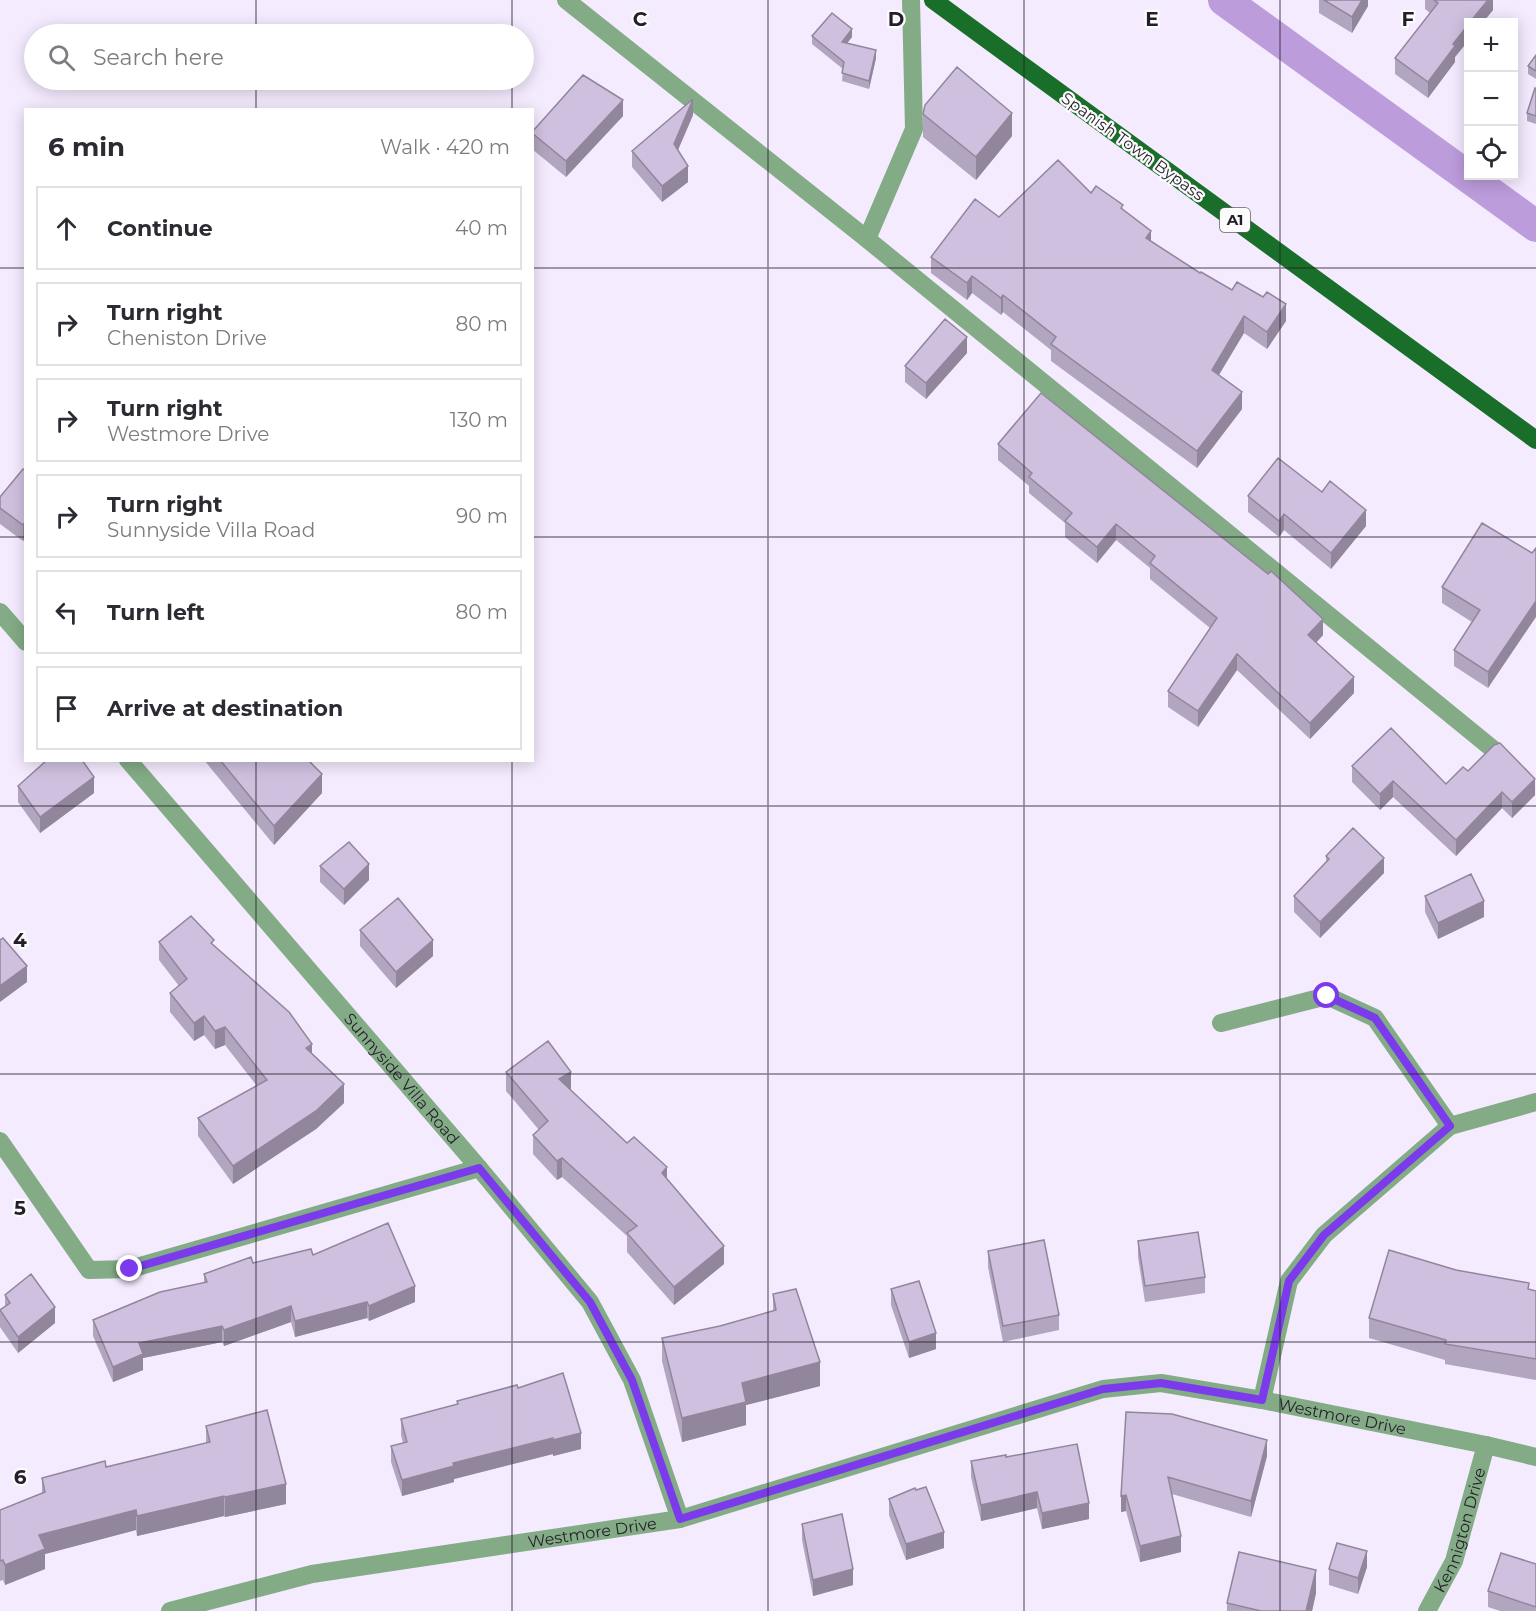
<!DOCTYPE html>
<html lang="en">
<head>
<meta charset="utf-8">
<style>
  :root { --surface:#fff; --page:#f2f2f3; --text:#2b2b33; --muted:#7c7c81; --line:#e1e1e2 }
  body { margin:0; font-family:Montserrat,sans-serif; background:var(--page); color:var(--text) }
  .controls { position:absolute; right:18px; top:18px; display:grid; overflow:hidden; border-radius:0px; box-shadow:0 3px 15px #0003 }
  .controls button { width:54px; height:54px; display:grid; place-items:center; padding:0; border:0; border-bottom:2px solid var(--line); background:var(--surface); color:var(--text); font:30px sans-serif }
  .stop { position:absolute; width:18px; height:18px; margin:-14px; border:4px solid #7c3aed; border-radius:50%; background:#fff }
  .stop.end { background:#7c3aed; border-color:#fff; box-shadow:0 2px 6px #0008 }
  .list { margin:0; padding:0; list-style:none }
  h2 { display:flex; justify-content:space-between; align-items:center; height:78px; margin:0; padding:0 24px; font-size:26px }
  h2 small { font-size:20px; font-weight:400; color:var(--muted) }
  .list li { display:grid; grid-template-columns:39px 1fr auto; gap:18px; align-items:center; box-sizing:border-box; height:84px; margin:0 12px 12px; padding:0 12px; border:2px solid var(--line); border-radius:0px }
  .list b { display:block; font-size:22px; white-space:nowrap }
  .list p { margin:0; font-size:20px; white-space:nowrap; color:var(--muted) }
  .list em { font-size:20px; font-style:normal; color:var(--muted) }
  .icon { flex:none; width:33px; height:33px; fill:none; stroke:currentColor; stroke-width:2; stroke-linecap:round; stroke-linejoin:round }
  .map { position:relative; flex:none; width:1536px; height:1611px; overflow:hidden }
  .search { position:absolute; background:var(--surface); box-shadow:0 3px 15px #0003; left:24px; top:24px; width:510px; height:66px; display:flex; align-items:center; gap:15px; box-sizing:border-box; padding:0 21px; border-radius:33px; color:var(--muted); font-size:22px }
  .panel { position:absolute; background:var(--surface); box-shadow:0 3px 15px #0003; left:24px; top:108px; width:510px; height:654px; border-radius:0px }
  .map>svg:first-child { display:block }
</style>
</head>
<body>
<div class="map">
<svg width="1536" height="1611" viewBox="0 0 1536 1611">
  <rect width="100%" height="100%" fill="#f4ebfe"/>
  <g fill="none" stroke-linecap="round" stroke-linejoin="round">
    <path stroke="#bc9cdb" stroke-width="32" d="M1224,0L1536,226"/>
    <g stroke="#83ab85" stroke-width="18">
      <path d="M566,0L867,239L1494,750"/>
      <path d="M867,239L914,129L911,0"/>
      <path d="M0,612L26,642"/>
      <path id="s1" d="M128,760L479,1168L590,1302L632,1380L680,1519"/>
      <path d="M1221,1023L1327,996L1375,1018L1450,1126"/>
      <path d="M0,1141L89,1270L130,1269L479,1168"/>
      <path d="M1262,1400L1289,1281L1324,1235L1450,1126L1536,1102"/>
      <path id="s2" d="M170,1611L312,1574L680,1519L1103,1389L1161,1383L1262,1400L1486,1445L1536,1457"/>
      <path id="s3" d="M1427,1611L1454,1561L1486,1445"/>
    </g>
    <path stroke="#196f29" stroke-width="18" d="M933,0L1536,440"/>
  </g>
  <path fill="#b2a5c0" d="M1319,0H1368V6L1352,33L1319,13Z
    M1425,0H1493V10L1455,57V62L1428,98L1395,74V58L1430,13L1425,9Z
    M812,36L852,37L847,43L876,58L869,89L842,81L843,69L812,44Z
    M1536,55V79L1528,74V66Z
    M1536,89V124L1527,121V113Z
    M923,114L1012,136L976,180L923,137Z
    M693,115L678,150L688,182L662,202L632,167V151Z
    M623,116L566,177L532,149V132Z
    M1091,193L1123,210L1151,241L1200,273L1286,321L1267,349L1244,333L1219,375L1242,409L1197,468L1051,361V350L1003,312L1001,315L972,293L967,300L931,273V257L999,217Z
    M967,353L926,399L905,382V366Z
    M998,444L1323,635L1316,643L1354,693L1310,739L1237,670L1198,727L1168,707V691L1210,628L1150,579V568L1116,540L1097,563L1065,537V523L1029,493V486L998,460Z
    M26,470V537L23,541L0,524V497Z
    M1248,496L1366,526L1331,569L1284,530L1279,537L1248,512Z
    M1532,553L1488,688L1454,666V650L1472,622L1442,603V587Z
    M204,760H308L322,793L274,845Z
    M1352,766L1446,784L1468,771L1535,795L1512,818L1502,808L1456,856L1393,797L1380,810L1352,782Z
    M18,786L94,793L40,833L18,802Z
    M1326,856L1384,873L1320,938L1294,912V896L1326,863Z
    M320,866L369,880L344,905L320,882Z
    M1425,896L1484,917L1438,939L1425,912Z
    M360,930L433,956L396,988L360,946Z
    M159,942L214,945L312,1053L344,1103L316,1129L233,1184L198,1136V1118L257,1086L225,1045L215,1049L204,1035L194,1041L170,1012V993L179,986L159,960Z
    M506,1072L571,1091L627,1143L667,1179L724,1264L674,1305L627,1252V1236L562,1177L557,1180L533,1154V1135L539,1130L506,1091Z
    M1138,1241L1205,1277V1293L1145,1302L1138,1257Z
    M988,1251L1059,1315V1330L1003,1342L988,1267Z
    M313,1255L415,1302L369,1321L367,1318L295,1337L291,1322L224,1346L222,1342L143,1358V1370L113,1382L93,1336V1320L204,1283V1274L253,1263Z
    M1456,1270L1536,1291V1380L1445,1364V1360L1369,1338V1318Z
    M891,1289L936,1349L909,1358L891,1305Z
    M773,1294L820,1386L746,1405V1425L682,1442L662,1361V1338L720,1326L773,1311Z
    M5,1295L55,1323L18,1353L0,1327V1310L5,1306Z
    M518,1388L581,1449L553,1456V1454L454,1479V1482L402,1496L391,1462V1446L403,1443L401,1435V1419L457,1404V1401Z
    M1126,1412L1267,1456L1251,1517L1172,1494L1181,1552L1140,1562L1126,1511L1121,1512Z
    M206,1426L286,1504L225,1517L224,1516L137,1536L136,1530L45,1554V1569L5,1585L3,1580L0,1581V1510L42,1494V1478L106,1467L206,1443Z
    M1006,1457L1089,1519L1042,1529L1037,1508L981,1521L971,1477V1461Z
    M889,1499L944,1548L906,1560L889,1515Z
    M802,1524L853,1585L813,1596L802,1540Z
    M1536,1564V1611H1500L1488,1607V1591Z
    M1367,1567L1358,1594L1329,1585V1569Z
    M1316,1593L1312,1611H1227V1603Z"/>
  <path fill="#91869c" d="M1362,0H1368V6L1352,33V17Z
    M1488,0H1493V10L1483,22H1470Z
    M1468,25V41L1455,57V62L1428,98V82L1453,44Z
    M852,29V37L842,50V42Z
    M876,50V58L869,89V81Z
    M693,99V115L674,159V144Z
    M623,100V116L566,177V161Z
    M1012,113V136L976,180V157Z
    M688,166V182L662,202V186Z
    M1151,231V248L1146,238Z
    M972,276V293L967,300V283Z
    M1003,295V312L1001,315V298Z
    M1286,304V321L1267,349V332Z
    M1244,316V333L1212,386V370Z
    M967,337V353L926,399V383Z
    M1242,392V409L1197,468V451Z
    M1366,510V526L1331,569V553Z
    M1284,514V530L1279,537V521Z
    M26,521V537L23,541V525Z
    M1116,524V540L1097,563V547Z
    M1536,601V617L1488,688V672Z
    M1323,619V635L1308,651V635Z
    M1237,654V670L1198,727V711Z
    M1354,677V693L1310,739V723Z
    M322,774V793L274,845V826Z
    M94,777V793L40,833V817Z
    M1535,779V795L1512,818V802Z
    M1393,781V797L1380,810V794Z
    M1502,792V808L1456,856V840Z
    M1384,858V873L1320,938V922Z
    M369,864V880L344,905V889Z
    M1484,901V917L1438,939V923Z
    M433,940V956L396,988V972Z
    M27,966V982L0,1002V986Z
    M204,1016V1035L194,1041V1023Z
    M225,1027V1045L215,1049V1031Z
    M312,1044V1063L306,1048Z
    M571,1072V1091L559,1079Z
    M344,1084V1103L316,1129L233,1184V1166Z
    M562,1158V1177L557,1180V1161Z
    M667,1167V1186L662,1173Z
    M724,1246V1264L674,1305V1287Z
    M415,1286V1302L369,1321V1306Z
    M367,1302V1318L295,1337V1321Z
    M291,1306V1322L224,1346V1330Z
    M55,1307V1323L18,1353V1337Z
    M222,1326V1342L143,1358V1370L113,1382V1367L139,1343Z
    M936,1333V1349L909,1358V1342Z
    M820,1362V1386L746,1405V1425L682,1442V1418L742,1383Z
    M581,1433V1449L553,1456V1440Z
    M553,1438V1454L454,1479V1482L402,1496V1480L453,1463Z
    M1267,1440V1456L1251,1517V1501Z
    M286,1484V1504L225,1517V1497Z
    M1037,1492V1508L981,1521V1505Z
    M1126,1495V1511L1121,1512V1496Z
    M224,1496V1516L137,1536V1516Z
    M1089,1503V1519L1042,1529V1513Z
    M136,1510V1530L45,1554V1569L5,1585V1565L39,1535Z
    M944,1532V1548L906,1560V1544Z
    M1181,1536V1552L1140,1562V1546Z
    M1367,1551V1567L1358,1594V1578Z
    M853,1569V1585L813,1596V1580Z
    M1316,1570V1593L1312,1611H1306Z"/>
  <path fill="#cfc0df" stroke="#91869c" stroke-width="1.5" d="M1324,0H1362L1352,17Z
    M1434,0H1488L1470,22H1468V25L1453,44L1455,46L1428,82L1395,58L1438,3Z
    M832,13L852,29L842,42L876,50L869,81L842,73L844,62L812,36Z
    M1536,55V71L1528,66Z
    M957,67L1012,113L976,157L923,114L925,105Z
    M583,75L623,100L566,161L532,133V132Z
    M1535,88L1536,89V116L1527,113Z
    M693,99L674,144L688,166L662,186L632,151Z
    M1058,160L1091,193L1096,186L1123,205L1121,208L1151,231L1146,238L1200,273L1201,272L1232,290L1237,282L1263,297L1267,292L1286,304L1267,332L1244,316L1212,370L1242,392L1197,451L1051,344L1056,337L1003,295L1001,298L972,276L967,283L931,257L975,199L999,217Z
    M945,319L967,337L926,383L905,366Z
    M1041,393L1268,574L1271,571L1323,619L1308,635L1354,677L1310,723L1237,654L1198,711L1168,691L1217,618L1150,563L1155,556L1116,524L1097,547L1065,521L1072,513L1029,477L1032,473L998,444Z
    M1278,458L1322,492L1330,481L1366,510L1331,553L1284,514L1279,521L1248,496Z
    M23,469L26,470V521L23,525L0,508V497Z
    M1482,523L1532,553L1536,548V601L1488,672L1454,650L1480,610L1442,587Z
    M1391,728L1446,784L1463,767L1468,771L1494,745L1500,743L1535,779L1512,802L1502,792L1456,840L1393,781L1380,794L1352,766Z
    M47,760H82L94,777L40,817L18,786Z
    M220,760H308L322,774L274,826Z
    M1353,828L1384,858L1320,922L1294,896L1329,859L1326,856Z
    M349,842L369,864L344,889L320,866Z
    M1471,874L1484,901L1438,923L1425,896Z
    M398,898L433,940L396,972L360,930Z
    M191,916L214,940L211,943L289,1012L312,1044L306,1048L344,1084L316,1111L233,1166L198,1118L267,1080L225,1027L215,1031L204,1016L194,1023L170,993L187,979L159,942Z
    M3,938L27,966L0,986V940Z
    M548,1041L571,1072L559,1079L627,1143L634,1137L667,1167L662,1173L724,1246L674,1287L627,1233L637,1226L562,1158L557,1161L533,1135L548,1121L506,1072Z
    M388,1223L415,1286L369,1306L367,1302L295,1321L291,1306L224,1330L222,1326L139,1343L143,1354L113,1367L93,1320L160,1292L207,1282L204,1274L251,1257L253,1263L311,1249L313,1255Z
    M1198,1232L1205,1277L1145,1286L1138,1241Z
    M1044,1240L1059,1315L1003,1326L988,1251Z
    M1389,1250L1456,1270L1529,1283L1528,1289L1536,1291V1359L1445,1344L1446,1340L1369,1318Z
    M31,1274L55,1307L18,1337L0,1310L10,1303L5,1295Z
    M919,1281L936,1333L909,1342L891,1289Z
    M796,1289L820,1362L742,1383L746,1402L682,1418L662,1338L720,1326L776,1310L773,1294Z
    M563,1373L581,1433L553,1440V1438L453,1463L454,1466L402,1480L391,1446L407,1442L401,1419L458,1404L457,1401L517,1385L518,1388Z
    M267,1410L286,1484L225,1497L224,1496L137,1516L136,1510L39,1535L45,1549L5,1565L3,1560L0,1561V1510L45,1492L42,1478L105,1461L106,1467L210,1442L206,1426Z
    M1126,1412L1172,1414L1267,1440L1251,1501L1168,1477L1181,1536L1140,1546L1126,1495L1121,1496Z
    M1077,1444L1089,1503L1042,1513L1037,1492L981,1505L971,1461L1006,1455V1457Z
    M926,1487L944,1532L906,1544L889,1499L915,1488L916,1490Z
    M842,1514L853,1569L813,1580L802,1524Z
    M1337,1543L1367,1551L1358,1578L1329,1569Z
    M1239,1552L1316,1570L1306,1611H1261L1227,1603Z
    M1501,1553L1536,1564V1607L1488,1591Z"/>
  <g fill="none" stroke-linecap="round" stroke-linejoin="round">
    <path stroke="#7c3aed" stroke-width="8" d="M130,1269L479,1168L590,1302L632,1380L680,1519L1103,1389L1161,1383L1262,1400L1289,1281L1324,1235L1450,1126L1375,1018L1327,996"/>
  </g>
  <path fill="none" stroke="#241e2a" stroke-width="1.5" stroke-opacity="0.55" d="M256,0V34M512,0V34M768,0V1611M1024,0V1611M1280,0V1611M256,80V110M512,80V110M0,268H26M532,268H1536M0,537H26M532,537H1536M256,760V1611M512,760V1611M0,806H1536M0,1074H1536M0,1342H1536"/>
  <g text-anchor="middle" stroke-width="4.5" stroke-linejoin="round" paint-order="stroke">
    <rect fill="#fcfcfc" stroke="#656169" stroke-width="1.5" x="1220" y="208" width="30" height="24" rx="4.5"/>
    <g font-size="15" font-weight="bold" fill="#241e2a">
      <text x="1235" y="225">A1</text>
    </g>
    <g font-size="16" fill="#241e2a" stroke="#fcfcfc">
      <text transform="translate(1133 146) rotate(36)" y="6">Spanish Town Bypass</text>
      <text dy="6" stroke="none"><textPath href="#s1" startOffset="420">Sunnyside Villa Road</textPath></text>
      <text dy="6" stroke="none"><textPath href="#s2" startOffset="1204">Westmore Drive</textPath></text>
      <text dy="6" stroke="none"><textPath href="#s3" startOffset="88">Kennigton Drive</textPath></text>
      <text dy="6" stroke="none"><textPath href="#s2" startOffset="430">Westmore Drive</textPath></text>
    </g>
  </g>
  <g font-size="20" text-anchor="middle" font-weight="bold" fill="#241e2a" stroke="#fcfcfc" stroke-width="4.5" stroke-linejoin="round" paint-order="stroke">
    <text x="640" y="26">C</text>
    <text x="896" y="26">D</text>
    <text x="1152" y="26">E</text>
    <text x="1408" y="26">F</text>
    <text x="20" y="947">4</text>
    <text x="20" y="1215">5</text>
    <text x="20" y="1484">6</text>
  </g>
</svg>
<div class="controls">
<button>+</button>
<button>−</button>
<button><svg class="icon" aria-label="locate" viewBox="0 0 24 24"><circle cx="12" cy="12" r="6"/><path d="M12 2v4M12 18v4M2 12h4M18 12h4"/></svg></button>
</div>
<div class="stop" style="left:1327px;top:996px"></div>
<div class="stop end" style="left:130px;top:1269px"></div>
<div class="search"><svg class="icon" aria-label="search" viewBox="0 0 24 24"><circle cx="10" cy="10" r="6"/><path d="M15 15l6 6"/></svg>Search here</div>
<section class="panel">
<h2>6 min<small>Walk · 420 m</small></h2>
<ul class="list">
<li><svg class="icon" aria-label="ahead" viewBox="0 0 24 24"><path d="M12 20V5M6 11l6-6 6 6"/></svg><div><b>Continue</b></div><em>40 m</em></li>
<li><svg class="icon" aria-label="right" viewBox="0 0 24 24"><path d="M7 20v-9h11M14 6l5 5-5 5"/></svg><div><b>Turn right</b><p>Cheniston Drive</p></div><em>80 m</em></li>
<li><svg class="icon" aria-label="right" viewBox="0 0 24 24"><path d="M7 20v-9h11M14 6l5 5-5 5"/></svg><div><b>Turn right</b><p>Westmore Drive</p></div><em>130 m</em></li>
<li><svg class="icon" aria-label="right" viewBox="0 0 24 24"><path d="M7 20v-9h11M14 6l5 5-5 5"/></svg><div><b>Turn right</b><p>Sunnyside Villa Road</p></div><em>90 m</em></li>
<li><svg class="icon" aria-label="left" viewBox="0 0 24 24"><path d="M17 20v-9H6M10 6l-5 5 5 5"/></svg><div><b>Turn left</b></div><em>80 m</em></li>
<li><svg class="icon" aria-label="arrive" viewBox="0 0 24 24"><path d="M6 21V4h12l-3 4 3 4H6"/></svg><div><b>Arrive at destination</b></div></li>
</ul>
</section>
</div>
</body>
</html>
